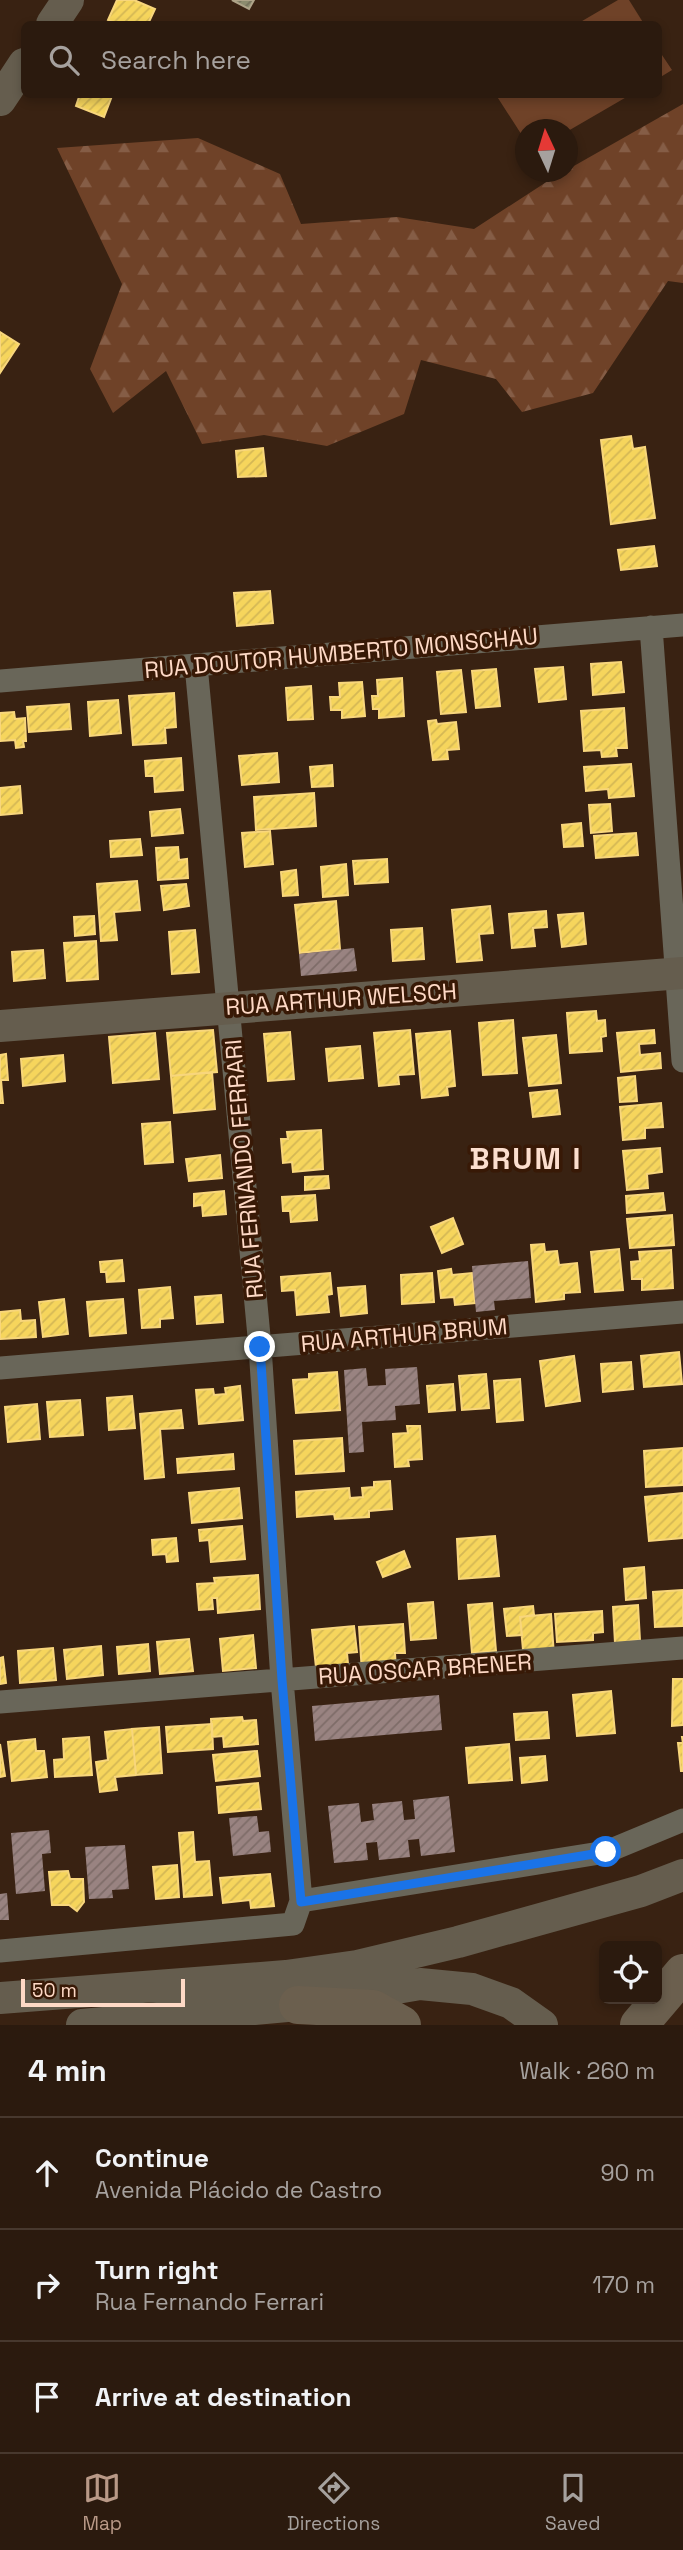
<!DOCTYPE html>
<html lang="en">
<head>
<meta charset="utf-8">
<style>
  :root { --surface:#2b1a0e; --page:#332317; --text:#f1f3f6; --muted:#a6a19e; --line:#47382e; --accent:#b99987 }
  body { margin:0; font-family:"Space Grotesk",sans-serif; background:var(--page); color:var(--text) }
  .controls { position:absolute; right:21px; bottom:21px; display:grid; overflow:hidden; border-radius:10px; box-shadow:0 4px 10px #0003 }
  .controls button { width:63px; height:63px; display:grid; place-items:center; padding:0; border:0; border-bottom:2px solid var(--line); background:var(--surface); color:var(--text); font:35px sans-serif }
  .compass { position:absolute; left:515px; top:119px; width:63px; height:63px; border-radius:50%; background:var(--surface); box-shadow:0 4px 10px #0003; rotate:356deg }
  .scale { position:absolute; left:21px; bottom:18px; width:164px; box-sizing:border-box; padding-left:7px; border:4px solid #fed9c6; border-top:0; font-size:19px; line-height:24px; white-space:nowrap; color:#fed9c6; -webkit-text-stroke:5px #381906; paint-order:stroke }
  .stop { position:absolute; width:21px; height:21px; margin:-16px; border:5px solid #1a73e8; border-radius:50%; background:#fff }
  .stop.end { background:#1a73e8; border-color:#fff; box-shadow:0 2px 7px #0008 }
  .list { margin:0; padding:0; list-style:none }
  h2 { display:flex; justify-content:space-between; align-items:center; height:91px; margin:0; padding:0 28px; font-size:30px }
  h2 small { font-size:23px; font-weight:400; color:var(--muted) }
  .list li { display:grid; grid-template-columns:46px 1fr auto; gap:21px; align-items:center; box-sizing:border-box; height:112px; padding:0 28px; border-top:2px solid var(--line) }
  .list b { display:block; font-size:26px; white-space:nowrap }
  .list p { margin:0; font-size:23px; white-space:nowrap; color:var(--muted) }
  .list em { font-size:23px; font-style:normal; color:var(--muted) }
  .icon { flex:none; width:38px; height:38px; fill:none; stroke:currentColor; stroke-width:2; stroke-linecap:round; stroke-linejoin:round }
  .map { position:relative; flex:none; width:683px; height:2025px; overflow:hidden }
  .search { position:absolute; background:var(--surface); box-shadow:0 4px 10px #0003; left:21px; right:21px; top:21px; height:77px; display:flex; align-items:center; gap:18px; box-sizing:border-box; padding:0 24px; border-radius:10px; color:var(--muted); font-size:26px }
  .sheet { height:427px; background:var(--surface) }
  nav { display:flex; justify-content:space-around; align-items:center; box-sizing:border-box; height:98px; border-top:2px solid var(--line); background:var(--surface); font-size:19px; color:var(--muted) }
  nav a { display:grid; justify-items:center; gap:4px }
  nav .on { color:var(--accent) }
  .map>svg:first-child { display:block }
</style>
</head>
<body>
<div class="map">
<svg width="683" height="2025" viewBox="0 0 683 2025">
  <defs>
    <pattern id="forest-firs" width="22" height="20" patternUnits="userSpaceOnUse" patternTransform="scale(1.75)"><rect width="22" height="20" fill="#6f4228"/><path d="M5 1l3.5 6h-7zM16 11l3.5 6h-7z" fill="#855d46"/></pattern>
    <pattern id="homes-hatch" width="6" height="6" patternUnits="userSpaceOnUse" patternTransform="scale(1.75)"><rect width="6" height="6" fill="#f6d55c"/><path d="M-1 1l2-2M0 6l6-6M5 7l2-2" fill="none" stroke="#d4b755"/></pattern>
    <pattern id="industry-hatch" width="6" height="6" patternUnits="userSpaceOnUse" patternTransform="scale(1.75)"><rect width="6" height="6" fill="#8c8c6e"/><path d="M-1 1l2-2M0 6l6-6M5 7l2-2" fill="none" stroke="#76725c"/></pattern>
    <pattern id="building-hatch" width="6" height="6" patternUnits="userSpaceOnUse" patternTransform="scale(1.75)"><rect width="6" height="6" fill="#998381"/><path d="M-1 1l2-2M0 6l6-6M5 7l2-2" fill="none" stroke="#7e6c68"/></pattern>
  </defs>
  <rect width="100%" height="100%" fill="#392212"/>
  <path fill="url(#forest-firs)" d="M683,104V283L668,281L593,393L522,412L496,379L421,360L404,414L327,446L264,435L202,444L166,371L113,413L90,369L122,284L57,148L198,138L280,174L301,224L397,217L474,229L551,179Z"/>
  <path fill="#6f4228" d="M618,0H629L644,24H577Z
    M658,49L672,70L659,78H658Z
    M496,95H630L568,131L526,130L525,140Z"/>
  <path fill="url(#homes-hatch)" stroke="#f8d67c" stroke-width="2" d="M117,0H134L155,9L148,24H118L108,20Z
    M80,94L112,96L104,117L76,106Z
    M0,332L19,344L0,373Z
    M631,436L633,449L645,447L655,518L611,524L601,440Z
    M263,448L266,476L238,477L236,451Z
    M654,546L657,566L621,570L618,550Z
    M270,591L273,623L237,626L234,593Z
    M621,662L624,692L593,695L591,664Z
    M563,667L566,699L539,702L535,669Z
    M496,669L500,706L476,708L472,671Z
    M461,670L466,712L441,714L437,672Z
    M402,678L404,716L379,718V709H373L372,696H378L377,680Z
    M362,682L365,716L342,718V710H331L330,697H340L339,683Z
    M311,686L313,719L288,720L286,688Z
    M174,693L176,727L165,728L166,743L133,745L129,696Z
    M118,700L121,733L90,736L88,702Z
    M69,704L71,729L29,732L27,707Z
    M624,708L627,748H616L617,756L602,757L601,750L584,751L581,711Z
    M14,712L15,719L25,718L26,741H23L24,747L16,748L15,740L0,741V713Z
    M436,720L437,724L456,722L459,749L447,750L448,759L433,760L428,721Z
    M277,753L279,782L242,785L239,756Z
    M181,758L183,790L155,792L154,776H146L145,761Z
    M631,764L634,796L609,798L608,789L586,791L584,767Z
    M332,765L333,786L312,787L310,767Z
    M20,786L22,813L0,815V788Z
    M314,793L316,826L256,830L254,797Z
    M610,804L612,831L591,833L589,805Z
    M180,809L183,833L152,836L150,812Z
    M581,823L583,846L564,847L562,825Z
    M270,831L273,864L245,867L242,833Z
    M636,833L638,855L596,858L594,836Z
    M140,839L142,855L111,857L110,841Z
    M178,847L179,860L187,859L188,878L158,880L156,848Z
    M387,859L388,882L355,884L353,861Z
    M346,864L348,895L323,897L321,867Z
    M296,870L298,895L283,896L281,872Z
    M137,881L140,910L114,912L117,940L101,941L97,884Z
    M186,884L189,906L164,910L161,886Z
    M336,901L340,949L300,953L295,905Z
    M490,906L493,933L479,934L482,960L457,962L452,910Z
    M546,911L547,927L533,928L535,946L512,948L509,914Z
    M583,913L586,944L562,947L558,915Z
    M94,916L95,934L75,936L74,917Z
    M422,928L424,959L393,961L391,930Z
    M195,930L199,972L172,974L169,932Z
    M96,941L98,979L67,981L64,943Z
    M43,950L45,978L14,981L12,952Z
    M596,1011L597,1021L605,1020L606,1036L601,1037L602,1051L570,1053L567,1013Z
    M513,1020L517,1073L483,1075L479,1023Z
    M213,1030L217,1072L171,1076L167,1033Z
    M410,1030L414,1074L398,1075L399,1084L379,1086L374,1033Z
    M654,1030L655,1043L639,1044L640,1055L660,1053L661,1068L621,1072L617,1033Z
    M450,1031L455,1086L447,1087L448,1095L422,1098L416,1034Z
    M290,1032L294,1079L268,1081L264,1034Z
    M155,1033L159,1079L113,1083L109,1037Z
    M556,1035L561,1083L529,1086L523,1038Z
    M360,1046L363,1078L329,1081L326,1049Z
    M6,1054L8,1080H1L3,1103H0V1055Z
    M63,1055L65,1081L23,1086L21,1059Z
    M212,1072L215,1109L174,1113L171,1076Z
    M635,1076L637,1101L620,1102L618,1078Z
    M557,1090L560,1114L533,1117L530,1093Z
    M661,1103L663,1127L645,1128V1138L623,1140L620,1107Z
    M170,1122L173,1162L145,1164L142,1124Z
    M321,1130L323,1169L293,1172L292,1162L283,1163L281,1139H288L287,1132Z
    M660,1148L662,1172L647,1174L648,1188L627,1190L623,1151Z
    M220,1155L222,1178L189,1181L186,1159Z
    M328,1176L329,1188L305,1190V1177Z
    M224,1191L226,1214L203,1216L202,1205L194,1206V1194Z
    M663,1193L665,1210L627,1213L626,1196Z
    M315,1195L317,1220L291,1222L290,1211H283L282,1197Z
    M672,1215L674,1245L630,1248L627,1219Z
    M453,1218L463,1244L442,1253L431,1227Z
    M544,1244L545,1252L557,1251L559,1265L577,1263L580,1292L564,1293V1299L536,1302L531,1245Z
    M619,1249L623,1290L595,1292L591,1252Z
    M671,1250L673,1288L642,1290V1279H632L631,1262L640,1261L639,1252Z
    M122,1260L124,1281L107,1282L106,1272H101L100,1262Z
    M451,1269L452,1275L472,1273L475,1303L455,1305L454,1297L441,1298L438,1271Z
    M330,1273L332,1294L327,1295L329,1312L297,1315L295,1290L282,1291L281,1277Z
    M432,1273L434,1302L402,1304L401,1275Z
    M365,1286L367,1313L341,1316L338,1288Z
    M170,1287L173,1318L160,1319V1327L142,1328L139,1290Z
    M221,1295L223,1322L197,1324L195,1297Z
    M64,1299L68,1334L43,1337L39,1302Z
    M123,1299L126,1333L90,1336L87,1302Z
    M20,1310L21,1321L35,1320L36,1337L0,1339V1312Z
    M679,1352L682,1384L644,1387L641,1356Z
    M574,1356L580,1401L546,1406L540,1361Z
    M631,1362L633,1389L603,1392L601,1364Z
    M337,1372L340,1410L296,1413L293,1380L309,1379V1374Z
    M486,1374L489,1408L462,1410L459,1376Z
    M520,1379L523,1420L497,1422L494,1381Z
    M453,1384L455,1410L429,1412L427,1386Z
    M240,1386L243,1420L199,1424L196,1390L213,1389L214,1395L226,1394L225,1388Z
    M132,1396L135,1428L109,1430L107,1398Z
    M80,1400L83,1435L50,1437L47,1402Z
    M37,1404L40,1439L8,1442L5,1407Z
    M181,1410L183,1428L160,1429L164,1477L145,1479L140,1414Z
    M407,1426H420L422,1459L408,1460L409,1466L395,1467L393,1434L408,1433Z
    M342,1438L344,1471L296,1474L294,1441Z
    M683,1448V1485L646,1487L644,1451Z
    M233,1454L234,1469L178,1473L177,1459Z
    M390,1481L392,1509L369,1511V1517L335,1519L334,1514L297,1517L296,1492L349,1488L350,1498L363,1497L362,1488L374,1487V1482Z
    M239,1488L242,1518L192,1523L189,1493Z
    M683,1493V1538L649,1541L645,1497Z
    M242,1526L245,1559L211,1562L209,1540L200,1541L199,1530Z
    M495,1536L499,1576L459,1579L457,1539Z
    M176,1538L178,1561L167,1562L166,1554L153,1555L152,1540Z
    M404,1551L410,1567L383,1577L377,1562Z
    M644,1567L646,1598L626,1600L624,1569Z
    M258,1575L260,1609L218,1613L217,1598H212L213,1609L199,1610L197,1584L215,1583L214,1578Z
    M683,1590V1626L655,1627L653,1592Z
    M433,1602L436,1638L411,1640L408,1604Z
    M492,1603L496,1651L472,1653L468,1605Z
    M638,1605L640,1640L615,1643L613,1607Z
    M533,1606L534,1615L520,1617L522,1635L507,1636L504,1609Z
    M602,1611L603,1632L593,1633V1640L557,1642L555,1614Z
    M551,1614L554,1655L523,1650L520,1617Z
    M403,1624L405,1653H395L396,1670L362,1673L359,1627Z
    M354,1626L357,1652L347,1653L349,1674L317,1677L312,1630Z
    M253,1635L256,1668L223,1671L220,1639Z
    M189,1639L193,1671L160,1674L157,1642Z
    M148,1644L150,1671L119,1674L117,1647Z
    M101,1646L103,1675L67,1679L64,1650Z
    M53,1648L56,1680L20,1683L18,1651Z
    M3,1657L6,1683L0,1684V1658Z
    M673,1679H683V1725L672,1726Z
    M611,1691L615,1733L577,1736L573,1695Z
    M547,1712L549,1738L516,1740L514,1714Z
    M242,1717L243,1721L256,1720L258,1744L224,1747L223,1736L212,1737L211,1719Z
    M212,1724L213,1749L168,1752L166,1727Z
    M159,1727L162,1773L136,1775L132,1729Z
    M132,1729L136,1775L115,1777L117,1790L100,1792L96,1762L108,1760L105,1732Z
    M89,1737L92,1775L55,1777L54,1760L64,1759L63,1739Z
    M682,1737H683V1771H681L678,1743H683Z
    M35,1739L36,1751H44L47,1777L12,1781L8,1742Z
    M0,1744L5,1776L0,1777Z
    M509,1744L512,1780L469,1783L466,1748Z
    M257,1751L260,1776L216,1781L213,1755Z
    M545,1756L547,1780L522,1783L520,1758Z
    M258,1783L261,1809L219,1813L217,1787Z
    M193,1832L195,1862L209,1861L212,1895L184,1897L179,1833Z
    M177,1865L179,1897L156,1899L153,1867Z
    M68,1871L70,1879H83L84,1902L77,1911L69,1905H52L49,1872Z
    M270,1874L274,1906L251,1908L250,1900L223,1903L220,1878Z"/>
  <path fill="url(#industry-hatch)" stroke="#aea388" stroke-width="2" d="M232,0H254L249,9Z"/>
  <path fill="url(#building-hatch)" d="M354,948L357,971L301,976L299,954Z
    M528,1261L531,1298L494,1301L495,1310L476,1312L472,1266Z
    M417,1367L420,1404L395,1406L396,1420L362,1422L364,1452L349,1453L344,1370L366,1368L368,1386L386,1385L385,1369Z
    M439,1695L442,1730L315,1741L312,1706Z
    M449,1796L455,1852L421,1856L419,1839L408,1840L410,1857L379,1860L377,1842L366,1843L368,1860L334,1863L328,1806L359,1803L361,1822L374,1820L372,1804L402,1801L404,1820L415,1819L413,1800Z
    M257,1816L259,1832L269,1831L271,1852L233,1856L229,1818Z
    M49,1830L51,1853L42,1854L45,1891L16,1894L11,1833Z
    M125,1845L129,1889L112,1890L113,1898L89,1899L85,1847Z
    M7,1893L9,1920H0V1894Z"/>
  <g fill="none" stroke-linecap="round" stroke-linejoin="round">
    <path stroke="#696659" stroke-width="23" d="M651,627L683,1061
      M0,681L683,625
      M0,1368L683,1312
      M0,1702L683,1648
      M301,1901L606,1852L683,1820
      M0,1951L293,1924L301,1901L282,1680L260,1347L196,665"/>
    <path stroke="#655d4e" stroke-width="32" d="M52,24L68,0
      M0,100L24,64
      M0,1026L683,973
      M0,1998L286,1976L357,1966L458,1942L641,1891L683,1875
      M82,2025L298,2005L420,1984L472,1989L511,2003L542,2025"/>
    <path stroke="#6b5f4e" stroke-width="38" d="M298,2005L373,2009L402,2025
      M639,2025L683,1973"/>
  </g>
  <g fill="none" stroke-linecap="round" stroke-linejoin="round">
    <path stroke="#1a73e8" stroke-width="9" d="M260,1347L282,1680L301,1902L606,1852"/>
  </g>
  <g text-anchor="middle" stroke-width="7" stroke-linejoin="round" paint-order="stroke">
    <g font-size="23" fill="#fed9c6" stroke="#381906">
      <text transform="translate(341 653) rotate(-5)" y="8">RUA DOUTOR HUMBERTO MONSCHAU</text>
      <text transform="translate(341 999) rotate(-4)" y="8">RUA ARTHUR WELSCH</text>
      <text transform="translate(244 1169) rotate(-95)" y="8">RUA FERNANDO FERRARI</text>
      <text transform="translate(404 1335) rotate(-5)" y="8">RUA ARTHUR BRUM</text>
      <text transform="translate(425 1669) rotate(-4)" y="8">RUA OSCAR BRENER</text>
    </g>
    <g font-size="30" font-weight="bold" letter-spacing="2" fill="#fbdece" stroke="#381906">
      <text x="526" y="1169">BRUM I</text>
    </g>
  </g>
</svg>
<div class="controls">
<button><svg class="icon" aria-label="locate" viewBox="0 0 24 24"><circle cx="12" cy="12" r="6"/><path d="M12 2v4M12 18v4M2 12h4M18 12h4"/></svg></button>
</div>
<svg class="compass" viewBox="-18 -18 36 36"><path d="M0-13l5 13h-10z" fill="#e53935"/><path d="M0 13l5-13h-10z" fill="#a6a19e"/></svg>
<div class="scale">50 m</div>
<div class="stop" style="left:606px;top:1852px"></div>
<div class="stop end" style="left:260px;top:1347px"></div>
<div class="search"><svg class="icon" aria-label="search" viewBox="0 0 24 24"><circle cx="10" cy="10" r="6"/><path d="M15 15l6 6"/></svg>Search here</div>
</div>
<section class="sheet">
<h2>4 min<small>Walk · 260 m</small></h2>
<ul class="list">
<li><svg class="icon" aria-label="ahead" viewBox="0 0 24 24"><path d="M12 20V5M6 11l6-6 6 6"/></svg><div><b>Continue</b><p>Avenida Plácido de Castro</p></div><em>90 m</em></li>
<li><svg class="icon" aria-label="right" viewBox="0 0 24 24"><path d="M7 20v-9h11M14 6l5 5-5 5"/></svg><div><b>Turn right</b><p>Rua Fernando Ferrari</p></div><em>170 m</em></li>
<li><svg class="icon" aria-label="arrive" viewBox="0 0 24 24"><path d="M6 21V4h12l-3 4 3 4H6"/></svg><div><b>Arrive at destination</b></div></li>
</ul>
</section>
<nav>
<a class="on"><svg class="icon" aria-label="map" viewBox="0 0 24 24"><path d="M3 6l6-2 6 2 6-2v14l-6 2-6-2-6 2zM9 4v14M15 6v14"/></svg>Map</a>
<a><svg class="icon" aria-label="directions" viewBox="0 0 24 24"><path d="M12 3l9 9-9 9-9-9zM9 14v-3h6M13 9l2 2-2 2"/></svg>Directions</a>
<a><svg class="icon" aria-label="saved" viewBox="0 0 24 24"><path d="M7 4h10v16l-5-4-5 4z"/></svg>Saved</a>
</nav>
</body>
</html>
